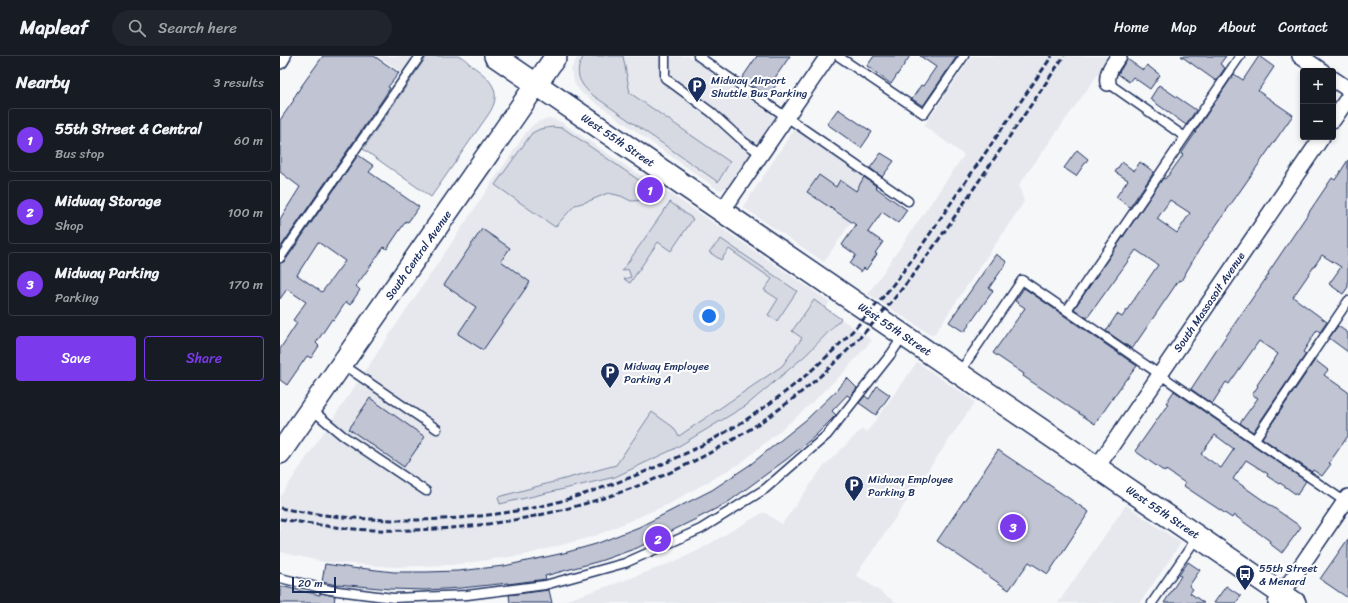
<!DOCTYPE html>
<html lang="en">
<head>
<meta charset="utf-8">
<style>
  :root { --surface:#171b24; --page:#20242c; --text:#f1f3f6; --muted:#9ea1a6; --line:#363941; --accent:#7c3aed }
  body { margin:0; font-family:Sriracha,sans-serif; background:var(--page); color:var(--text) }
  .controls { position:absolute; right:12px; top:12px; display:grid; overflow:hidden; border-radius:4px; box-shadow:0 2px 6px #0003 }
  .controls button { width:36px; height:36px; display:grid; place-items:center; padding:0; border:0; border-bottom:1px solid var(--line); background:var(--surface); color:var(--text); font:20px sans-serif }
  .scale { position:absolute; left:12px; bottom:10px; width:44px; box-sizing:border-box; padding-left:4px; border:2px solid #1b2f5e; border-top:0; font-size:11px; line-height:14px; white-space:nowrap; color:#1b2f5e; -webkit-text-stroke:3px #fff; paint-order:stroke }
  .you { position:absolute; left:429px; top:260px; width:14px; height:14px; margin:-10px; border:3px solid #fff; border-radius:50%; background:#1a73e8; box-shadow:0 0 0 6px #1a73e833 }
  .badge { display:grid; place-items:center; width:26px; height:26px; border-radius:50%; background:var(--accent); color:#fff; font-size:13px; font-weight:700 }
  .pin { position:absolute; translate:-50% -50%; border:2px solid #fff; box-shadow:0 1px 4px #0006 }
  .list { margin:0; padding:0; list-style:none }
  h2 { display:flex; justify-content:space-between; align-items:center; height:52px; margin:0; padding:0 16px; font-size:17px }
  h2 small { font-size:13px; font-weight:400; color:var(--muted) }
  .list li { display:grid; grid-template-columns:26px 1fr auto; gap:12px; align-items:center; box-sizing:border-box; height:64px; margin:0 8px 8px; padding:0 8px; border:1px solid var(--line); border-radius:4px }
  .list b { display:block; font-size:15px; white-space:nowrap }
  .list p { margin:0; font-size:13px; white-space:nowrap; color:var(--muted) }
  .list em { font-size:13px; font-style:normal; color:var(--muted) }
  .actions { display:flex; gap:8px; padding:12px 16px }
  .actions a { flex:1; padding:9px 0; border:1px solid var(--accent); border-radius:4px; text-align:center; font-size:14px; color:var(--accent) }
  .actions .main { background:var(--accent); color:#fff }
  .icon { flex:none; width:22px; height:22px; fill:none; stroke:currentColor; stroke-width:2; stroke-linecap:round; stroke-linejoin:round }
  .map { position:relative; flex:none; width:1068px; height:547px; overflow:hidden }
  header { display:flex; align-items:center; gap:24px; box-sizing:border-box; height:56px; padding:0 20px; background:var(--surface); border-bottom:1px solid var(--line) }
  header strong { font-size:19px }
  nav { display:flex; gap:22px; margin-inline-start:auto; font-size:14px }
  .search { width:280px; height:36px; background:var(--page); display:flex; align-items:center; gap:10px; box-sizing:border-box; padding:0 14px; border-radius:22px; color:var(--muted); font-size:15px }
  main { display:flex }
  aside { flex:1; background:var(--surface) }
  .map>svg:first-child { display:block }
</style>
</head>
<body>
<header>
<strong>Mapleaf</strong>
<div class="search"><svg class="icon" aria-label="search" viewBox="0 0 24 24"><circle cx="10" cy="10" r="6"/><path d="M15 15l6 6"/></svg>Search here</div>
<nav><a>Home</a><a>Map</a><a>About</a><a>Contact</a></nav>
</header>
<main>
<aside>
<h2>Nearby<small>3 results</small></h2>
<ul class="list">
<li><span class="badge">1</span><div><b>55th Street &amp; Central</b><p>Bus stop</p></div><em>60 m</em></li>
<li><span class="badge">2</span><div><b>Midway Storage</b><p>Shop</p></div><em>100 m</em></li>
<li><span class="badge">3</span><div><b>Midway Parking</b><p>Parking</p></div><em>170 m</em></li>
</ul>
<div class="actions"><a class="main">Save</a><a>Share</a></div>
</aside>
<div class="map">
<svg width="1068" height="547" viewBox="0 0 1068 547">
  <rect width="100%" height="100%" fill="#f6f7f9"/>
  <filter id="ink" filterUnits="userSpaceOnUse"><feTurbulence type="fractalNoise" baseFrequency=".025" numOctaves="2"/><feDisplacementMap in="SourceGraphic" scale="8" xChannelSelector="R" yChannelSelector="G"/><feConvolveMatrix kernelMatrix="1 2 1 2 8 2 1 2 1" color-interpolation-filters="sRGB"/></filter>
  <g filter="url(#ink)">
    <path fill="#e6e8ee" d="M98,0H140L126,20Z
      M298,0H408L495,61L449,130L441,134L437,133L302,37L295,29L291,14L294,7Z
      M692,0H831L739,129L744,146L653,280L588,238L684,99L644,70Z
      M270,62L281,66L352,114L409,150L550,246L500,316L399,386L341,412L219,443L220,447L335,421L394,393L467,349L526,299L561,263L592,284L564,316L520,358L461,407L389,448L315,480L244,499L172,509L114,511L44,506L0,496V441L247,75L254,68L263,64Z
      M517,69L599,125L544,206L463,151Z
      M637,306L695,346L576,519L617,547H278L343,525L391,507L417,495L484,456L502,468L543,411L582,373L587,376Z
      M846,449L901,487L860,547H778Z"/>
    <path fill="#d6d9e2" stroke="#7884a0" d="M147,0C154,0 173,0 179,0C183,1 188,6 191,9C211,23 224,36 208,59L151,141L83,93Z
      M304,0H343L350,37L450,106L438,126L311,38C298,26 294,15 304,0Z
      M272,71L283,72L379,138L368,144L351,145L341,140L328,137L309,145L295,149L275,171L215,129L252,77L260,73Z
      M390,146L413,163L391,195L378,186L350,227L344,223L351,221L348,213L342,215Z
      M441,183L517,235L497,265L488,259L498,243L484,234L492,223L449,193L441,204L429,196Z
      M534,244L561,263L526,299L467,349L394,393L335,421L220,448L218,441L336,409L372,356L393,371L399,380L502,310L522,282L512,275Z"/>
    <path fill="#c0c4d3" stroke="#1b2f5e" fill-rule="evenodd" d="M43,0H94L119,17L108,31L110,32L103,43L0,192V163L20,131L0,116V64L14,44L13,43L20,32Z
      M477,0H510L492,26L496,29L488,41L462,22Z
      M594,0H630L611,28L587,10Z
      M640,0H677L643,50L632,43L641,29L643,30L656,11Z
      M901,0H946L940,8L945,12L936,25Z
      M979,0L994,11L978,35L1013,59L919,194L901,225L899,224L852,293L826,275L837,258L842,261L878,209L856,194L807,262L794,253L883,122L885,123L887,120H888L903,99L901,98L916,76H915L954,18L963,24ZM890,144L910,157L897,177L877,163Z
      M847,3L863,14L867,9L880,19L870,33L853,21L849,26L838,18Z
      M879,29L916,54L906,69L870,43Z
      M558,53L592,76L581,92L547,68Z
      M797,94L808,103L796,120L784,112Z
      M601,97L614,105L602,121L590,112Z
      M78,99L94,110L89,116L139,151L128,166L126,165L107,193L104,191L76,230L80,234L70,249L66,246L54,264L52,263L36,287L39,290L31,302L27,300L7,329L0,324V293L17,267L13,264L26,246L7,233L0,243V207L5,205ZM38,186L65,205L42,236L17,219Z
      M1068,104V231L1063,238L1049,228L1061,211L1042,199L1013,241L1047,266L1040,276L1037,274L1023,296L1026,298L973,376L960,367L978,342L972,339L978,330L977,329L998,298L979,285L949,328L946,326L932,348L911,333L942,286L989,218L988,217L1052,122L1055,124Z
      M842,106L854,115L860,106L874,116L850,151L836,141L848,124L835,116Z
      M539,119L556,131L560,124L576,135L584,121L596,130L595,131L627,154L618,167L602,156L588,176L603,186L595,197L597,198L586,214L584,212L581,216L570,208L576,199L562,189L576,169L527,136Z
      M202,173L230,192L221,205L250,226L203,294L178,278L196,251L164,229Z
      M716,198L727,206L709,232L713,235L684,276L669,266Z
      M744,232L857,310L847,323H846L815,368L743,320L744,318L713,297L745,252L735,245Z
      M1058,270L1068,277V296L1049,282Z
      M1035,304L1048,314L1044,319L1068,336V380L1049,407L1051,408L1042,420L1033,414L1032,416L982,382Z
      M567,322L577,332L570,341L567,339L552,355L556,359L534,381L507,403L447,447L416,463L357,492L320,505L265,520L266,523L228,528V527L182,532L146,534L110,533L57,528V529L42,526L45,508L79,513V512L114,516H146L178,515L224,510L284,497L316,488L359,471L432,434L471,408L527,363L558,333V332Z
      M597,330L610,339L596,359L579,347L585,340L589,343Z
      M894,335L1026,425L1017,439L1000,427L999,428L987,420L988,418L966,404L953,423L1021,471L1002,497L989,487L990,485L954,459L952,462L904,430L905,427L886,414L885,416L855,395L888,348L886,347ZM935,379L954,393L941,412L921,398Z
      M90,342L145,381L124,411L69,373Z
      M718,394L809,456L768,518L749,506L729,534L657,485Z
      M1068,483V542L1040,523Z
      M908,506L920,514L909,530L913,533L910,537L924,547H884L901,520L899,519Z
      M0,530L40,539V537L55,540L54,547H0Z
      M946,530L961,540L956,547H934Z
      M269,534L272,547H230L229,539Z"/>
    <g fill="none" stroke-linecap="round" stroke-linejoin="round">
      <defs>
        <path id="lane" d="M385,0V22L431,56L464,86L481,98
          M418,0L628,145
          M558,0L644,58L684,0
          M828,27L905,81
          M0,202L140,0
          M787,254L960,0
          M62,308L157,373
          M679,317L742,224L1067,447
          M31,353L62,379L146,435
          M975,383L1068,245
          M0,522L50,534L113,542L187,539L265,529L345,507L421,473L485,433L547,379L611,298L623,280
          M872,547L918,480"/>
        <path id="street" d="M1020,0L1042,15
          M0,5L3,0
          M1053,23L1068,33
          M828,27C826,17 833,8 839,0
          M1053,64L1068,42
          M442,155L548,0
          M817,411L1042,81
          M996,547L1068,441"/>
        <path id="secondary" d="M215,0L1015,547
          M0,397L276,0"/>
      </defs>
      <use href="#lane" stroke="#1b2f5e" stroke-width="11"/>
      <use href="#street" stroke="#1b2f5e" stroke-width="18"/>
      <use href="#secondary" stroke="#1b2f5e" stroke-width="24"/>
      <use href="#lane" stroke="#fff" stroke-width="8"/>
      <use href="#street" stroke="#fff" stroke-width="15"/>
      <use href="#secondary" stroke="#fff" stroke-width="21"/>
      <path stroke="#1b2f5e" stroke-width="3" stroke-dasharray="6 3" stroke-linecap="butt" d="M0,452C78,467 158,468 236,455C268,450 300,440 330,429C434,392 516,340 589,257C621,222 647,182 673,144C706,96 739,48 772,0
        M0,463C31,468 62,473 93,474C278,479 459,414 585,276C626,232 659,184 692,135C723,90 754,45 784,0"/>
    </g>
  </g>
  <defs>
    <symbol id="parking-pin" viewBox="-11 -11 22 30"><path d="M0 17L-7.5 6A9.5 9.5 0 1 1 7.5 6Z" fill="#1b2f5e" stroke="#fff"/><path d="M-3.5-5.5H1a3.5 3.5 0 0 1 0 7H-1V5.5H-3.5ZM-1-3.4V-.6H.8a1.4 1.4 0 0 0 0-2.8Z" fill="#fff"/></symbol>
    <symbol id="bus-pin" viewBox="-11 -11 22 30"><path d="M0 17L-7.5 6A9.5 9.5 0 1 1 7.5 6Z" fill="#1b2f5e" stroke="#fff"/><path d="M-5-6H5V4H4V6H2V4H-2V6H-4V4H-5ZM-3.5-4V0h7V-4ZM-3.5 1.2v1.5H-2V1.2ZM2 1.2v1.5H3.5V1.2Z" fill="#fff"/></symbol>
  </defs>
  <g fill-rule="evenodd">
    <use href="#parking-pin" x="406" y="19" width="22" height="30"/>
    <use href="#parking-pin" x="319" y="305" width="22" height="30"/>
    <use href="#parking-pin" x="563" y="418" width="22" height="30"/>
    <use href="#bus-pin" x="954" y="507" width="22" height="30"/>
  </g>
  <g text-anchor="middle" stroke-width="4" stroke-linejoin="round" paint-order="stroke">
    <g font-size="11" fill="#1b2f5e" stroke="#fff" text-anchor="start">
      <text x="431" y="28">Midway Airport<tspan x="431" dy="13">Shuttle Bus Parking</tspan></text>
      <text x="344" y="314">Midway Employee<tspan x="344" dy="13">Parking A</tspan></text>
      <text x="588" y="427">Midway Employee<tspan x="588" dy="13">Parking B</tspan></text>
      <text x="979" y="516">55th Street<tspan x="979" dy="13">&amp; Menard</tspan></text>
    </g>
    <g font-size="11" fill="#1b2f5e" stroke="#fff">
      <text transform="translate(338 84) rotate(34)" y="4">West 55th Street</text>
      <text transform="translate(138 199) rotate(-55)" y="4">South Central Avenue</text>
      <text transform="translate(929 246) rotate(-56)" y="4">South Massasoit Avenue</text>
      <text transform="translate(615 273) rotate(34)" y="4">West 55th Street</text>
      <text transform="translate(883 456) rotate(34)" y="4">West 55th Street</text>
    </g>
  </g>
</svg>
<div class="controls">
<button>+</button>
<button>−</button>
</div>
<div class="scale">20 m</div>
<div class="you"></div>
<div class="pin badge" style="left:370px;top:134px">1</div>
<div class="pin badge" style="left:378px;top:483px">2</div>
<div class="pin badge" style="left:733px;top:471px">3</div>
</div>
</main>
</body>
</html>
